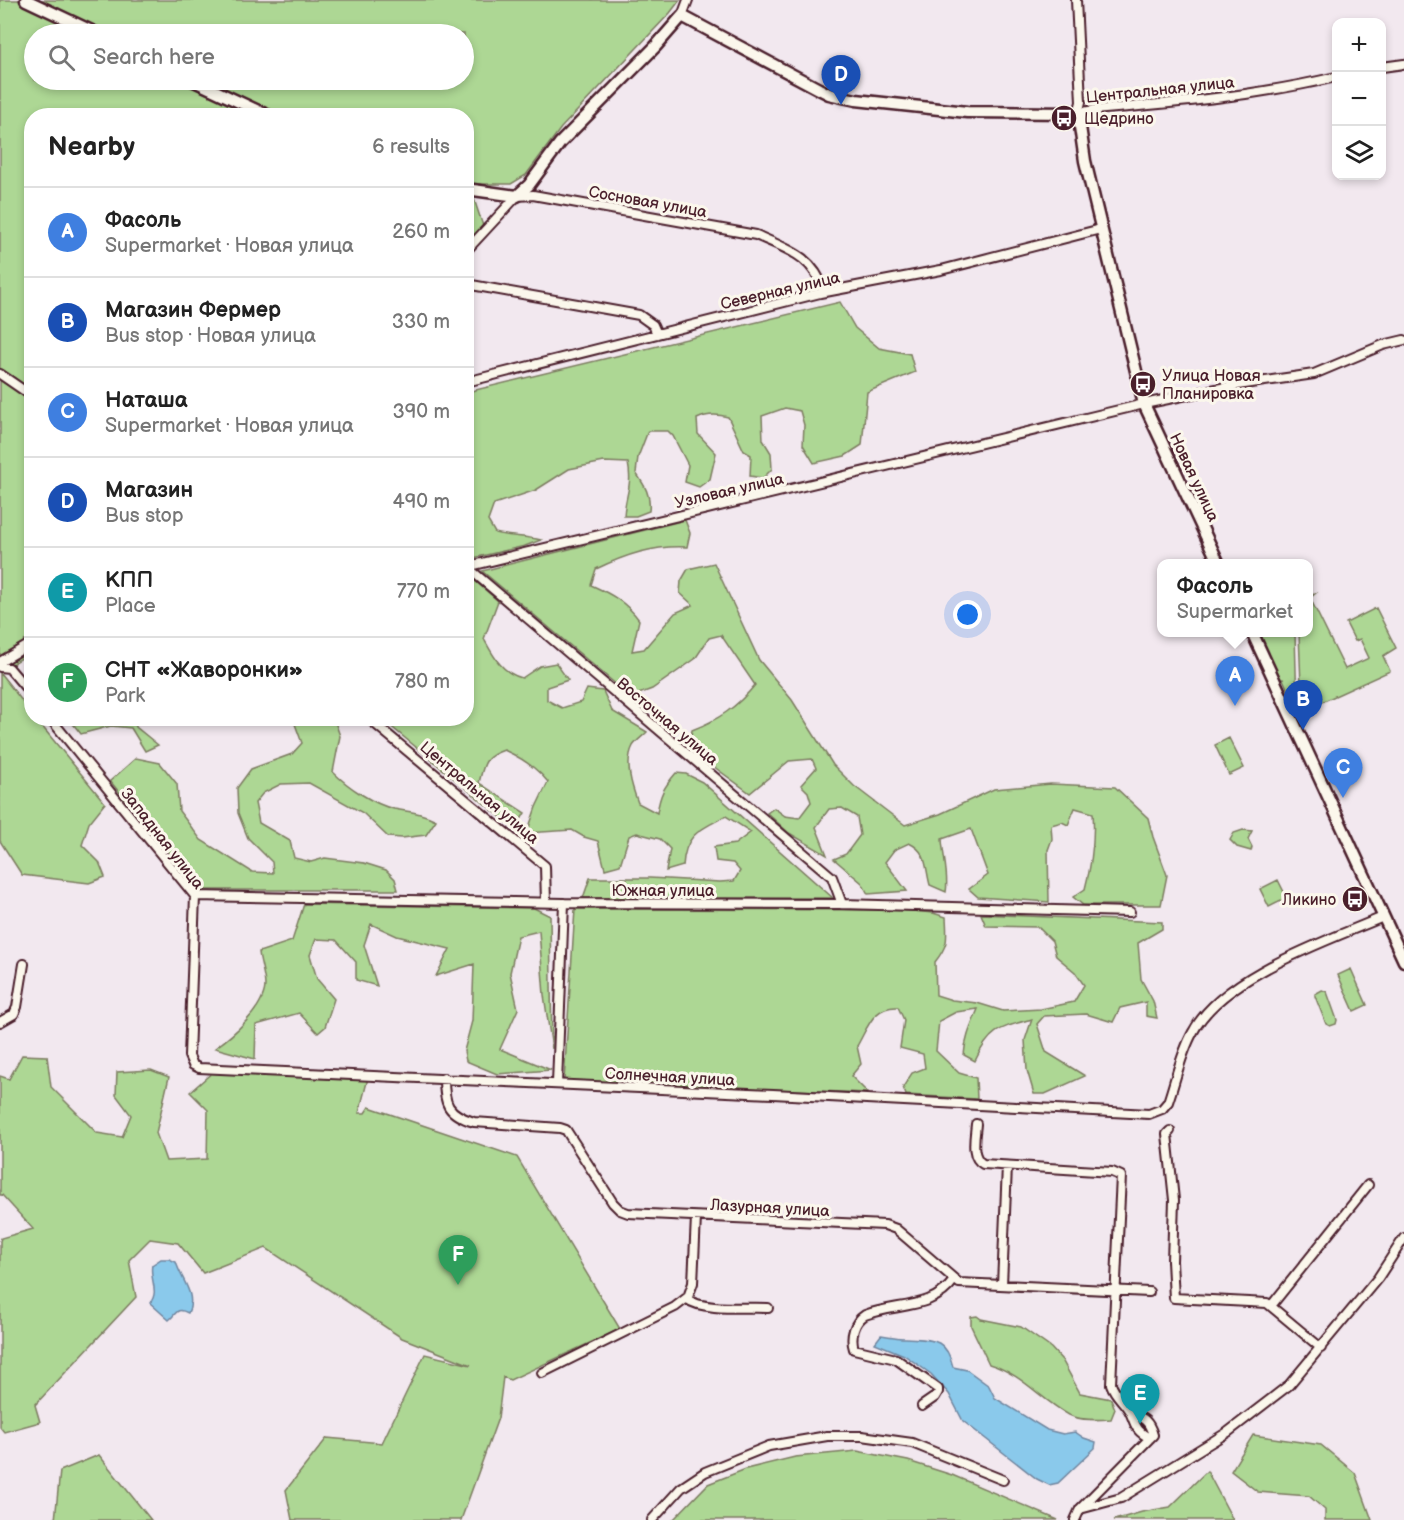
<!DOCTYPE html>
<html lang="en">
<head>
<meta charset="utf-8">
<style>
  :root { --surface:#fff; --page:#f6f6f6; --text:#222; --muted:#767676; --line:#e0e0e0; --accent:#4a1f2b }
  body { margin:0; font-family:"Balsamiq Sans",sans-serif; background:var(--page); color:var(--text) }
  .controls { position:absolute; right:18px; top:18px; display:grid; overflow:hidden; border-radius:12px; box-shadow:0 3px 9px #0003 }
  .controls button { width:54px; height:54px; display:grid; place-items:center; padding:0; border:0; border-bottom:2px solid var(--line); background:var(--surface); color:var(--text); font:30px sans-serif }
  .you { position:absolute; left:968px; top:615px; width:21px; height:21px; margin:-15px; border:4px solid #fff; border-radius:50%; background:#1a73e8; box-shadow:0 0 0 9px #1a73e833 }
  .badge { display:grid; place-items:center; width:39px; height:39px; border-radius:50%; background:var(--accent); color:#fff; font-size:20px; font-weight:700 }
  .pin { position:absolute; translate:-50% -50px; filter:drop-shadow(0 2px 3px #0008) }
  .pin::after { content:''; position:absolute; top:32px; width:21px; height:18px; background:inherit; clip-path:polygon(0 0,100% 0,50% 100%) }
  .popup { position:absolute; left:1157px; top:559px; width:156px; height:78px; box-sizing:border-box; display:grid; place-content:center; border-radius:12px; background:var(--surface); filter:drop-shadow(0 2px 4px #0005); font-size:20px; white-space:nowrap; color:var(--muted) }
  .popup b { font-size:22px; color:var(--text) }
  .popup::after { content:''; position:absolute; left:50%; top:100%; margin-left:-12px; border:12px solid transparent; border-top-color:var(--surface) }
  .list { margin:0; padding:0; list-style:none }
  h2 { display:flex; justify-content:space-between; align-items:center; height:78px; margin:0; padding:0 24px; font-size:26px }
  h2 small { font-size:20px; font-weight:400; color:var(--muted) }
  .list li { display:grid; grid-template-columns:39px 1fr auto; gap:18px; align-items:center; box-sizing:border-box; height:90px; padding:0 24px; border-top:2px solid var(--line) }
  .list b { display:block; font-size:22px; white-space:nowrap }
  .list p { margin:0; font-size:20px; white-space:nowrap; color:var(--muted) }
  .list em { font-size:20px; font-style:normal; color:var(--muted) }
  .icon { flex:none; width:33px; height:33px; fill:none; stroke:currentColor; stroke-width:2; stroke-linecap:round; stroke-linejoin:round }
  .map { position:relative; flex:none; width:1404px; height:1520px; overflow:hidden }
  .search { position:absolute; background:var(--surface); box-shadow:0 3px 9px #0003; left:24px; top:24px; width:450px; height:66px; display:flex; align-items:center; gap:15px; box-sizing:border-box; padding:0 21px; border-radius:33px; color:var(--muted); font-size:22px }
  .panel { position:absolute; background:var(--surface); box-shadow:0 3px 9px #0003; left:24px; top:108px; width:450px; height:618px; border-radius:24px }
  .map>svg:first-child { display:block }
</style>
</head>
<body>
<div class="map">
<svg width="1404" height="1520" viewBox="0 0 1404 1520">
  <rect width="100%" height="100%" fill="#f2e8ef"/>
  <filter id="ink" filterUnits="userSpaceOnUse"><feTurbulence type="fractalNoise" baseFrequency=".0167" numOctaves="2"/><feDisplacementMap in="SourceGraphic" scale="12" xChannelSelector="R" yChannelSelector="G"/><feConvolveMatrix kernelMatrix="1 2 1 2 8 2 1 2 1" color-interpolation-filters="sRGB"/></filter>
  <g filter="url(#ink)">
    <path fill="#add794" stroke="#7c7b60" stroke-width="1.5" fill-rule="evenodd" d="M0,0H680L670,13L561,128L526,175L511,184H469L483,226L467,244L466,116H32V652L12,664L0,659ZM34,34H464V80H34Z
      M840,302L855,328L879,348L910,354L915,372L867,392L862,445L845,456L814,463L803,445L804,425L800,411L785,408L762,416L763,440L771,453L772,469L763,478L750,476L751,455L744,451L728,417C717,414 707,414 697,419L698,434L716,453L710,479L699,487L685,482L688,465L673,436L668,431H648L638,457L636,473C645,486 651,495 649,511L636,516H624C625,495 633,486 628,463L604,462L569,469L536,490L494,504L488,521L495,533C510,537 525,536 541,540L525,546L469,559L466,549L467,392Z
      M685,520L690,533L687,547C654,545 625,555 596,569L591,585C611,594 626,602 639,620L632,651L644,649L675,613L693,605L680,593L681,581L688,569L714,563L759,660L792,700L833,765L854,786L905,825L940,814L994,789L1051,784L1115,787L1148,818L1153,837L1167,875L1161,905H1083L1073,897L1085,889C1092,863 1095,840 1093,813L1075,808L1068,825L1062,822L1051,825L1052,839L1048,850L1049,902L978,897L969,889L988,875L971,829L942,839C943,857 949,875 946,892L930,885C925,867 928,852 909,843L894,850L885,862L907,891L868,894L862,883L834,859L846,854L860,835L857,817L842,808L829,809L816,827L827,855L789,833L767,813L774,808L785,816L799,818L811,802L808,792L801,785L816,768L812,759L789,761L750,793L706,761L690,740L692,730C718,720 737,707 755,685L721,635L709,638L695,659L652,689L631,697L482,571Z
      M467,574L498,601L484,639C494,657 502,673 522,678L540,666L556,663L568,680L547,687V700L562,708L581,702L587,689L603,691L612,711L647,732C643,736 636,741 633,746C624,763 632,787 638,803L657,813C660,794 664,787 676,773L686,774L702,782L833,898H583L590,878H650L720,882L734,881L740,871L733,863L716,861L714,847L735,844L751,832L726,816C699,830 685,834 683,866L666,871L670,849L660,839L637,833L629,836L620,865L605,869L598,841L584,837L572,830L527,833L536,807L548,782C536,767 522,758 504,750C484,757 484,763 479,783L525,813L515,829L382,719L466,718Z
      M1316,593L1310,598L1345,669L1369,658L1360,639L1355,641L1346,623L1376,608L1396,648L1383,656L1390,671L1302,711L1299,633L1308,632L1309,594Z
      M1262,633H1295L1297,710L1283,679L1278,681L1258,638L1263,635Z
      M0,673L31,712L32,718L36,719L105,803L89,823L82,845L99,862L105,877L89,883L22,875L0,841Z
      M72,718L135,719L136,727L158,745L145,751L131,728L111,726L81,734L70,720Z
      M288,719H334L340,736L333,772C348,787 373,804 394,809C410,812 420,812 436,820L426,835L402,838L388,837L363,813L309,783L281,784L263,793L255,803L259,823L290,841L294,858L311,862L325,858L364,863L386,870L395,879L398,890H200L110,781L136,758L160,763L177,784L179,811L201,840L252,872L273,873L272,862L248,838L238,813L237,788L251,769L292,754L302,743L295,724Z
      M1229,738L1244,768L1229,775L1215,745Z
      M1243,830L1252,831L1248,839L1252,847L1251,851L1237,847L1230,840L1234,833Z
      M1278,880L1287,898L1269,907L1260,889Z
      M304,904L534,908L550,916L552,1049L544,995L539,931L518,936L510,973L518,1009L500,1049L551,1070L497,1074L466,1061L464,1051L472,1021L474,964L436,976L450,949L397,936L371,924L364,945L377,986L356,980V962L336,940L316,939L310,955L317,979L334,999L325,1027L318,1033L299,1013L256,1025L255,1059L215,1048C232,1036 264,1009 265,986C265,975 260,963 259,952L292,941Z
      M575,909L902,910L933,913L946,917C947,940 949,944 935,962L936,995L952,1000L977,1003L1003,1011L1041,1009L1074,1002L1084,985L1075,972L1056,956L1052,941L1038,927L986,926L981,914L1162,922V929L1138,943L1141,979L1153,1001L1157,1018L1146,1016V1002L1120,1008L1113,1022L1086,1014L1044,1016L1037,1024L1046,1052L1085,1076L1045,1094H1034L1027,1070L1025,1040L1032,1019C1000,1028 990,1029 975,1061L964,1055C965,1038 972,1024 978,1009L956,1012L939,1021L936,1051L959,1073L976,1078L977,1099L906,1095L903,1087L912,1073L925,1068L923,1054L900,1048L904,1020L898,1007C873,1006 868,1027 857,1046L861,1064L851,1076L868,1093L564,1081Z
      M1351,969L1367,1005L1354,1011L1338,975Z
      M1322,990L1327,992L1337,1020L1336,1024L1330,1026L1326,1024L1315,996V994Z
      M22,1055L47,1056L51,1087L97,1133L122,1137L131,1115L116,1095L117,1072L151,1070L169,1077L156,1133L166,1161L207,1159L208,1110L190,1092L214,1071L368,1078L359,1113H365L369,1107L517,1157L620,1329L510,1380L503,1377L498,1418L461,1520H292L286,1490L327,1438L382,1443L425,1354L471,1365L402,1338L266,1248L203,1273L178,1243L150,1239L129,1260L136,1297L35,1405L40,1422L4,1432L0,1427V1241L1,1238L33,1229L2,1195H0V1076L9,1079Z
      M977,1316L981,1319L1021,1327L1051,1348L1062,1360L1080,1393L1111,1399L1115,1409L1111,1419C1098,1420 1081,1421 1069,1415C1040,1399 1022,1374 989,1364L971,1326V1317Z
      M1253,1435L1321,1445L1355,1473L1372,1520H1325V1510L1309,1496L1258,1492L1231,1471Z
      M857,1451L908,1461L952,1475L1058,1520H673L708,1484L746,1469L795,1457Z
      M99,1455L151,1520H55L60,1471Z
      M1207,1471L1233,1520H1114L1142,1512L1170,1507Z"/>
    <path fill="#8ac9eb" stroke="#70859e" stroke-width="1.5" d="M161,1259H169L176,1262C181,1280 197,1294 188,1313C176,1307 177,1313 169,1320L150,1303C160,1291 149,1279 152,1265Z
      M881,1335C889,1336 898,1338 906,1338C932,1340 946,1337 953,1367L967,1370L989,1386L995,1398L1047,1430L1063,1434L1075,1432L1084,1438L1096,1442L1095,1448L1058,1483L1049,1485L1037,1479L963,1421L949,1394L931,1374L904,1355L875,1343Z"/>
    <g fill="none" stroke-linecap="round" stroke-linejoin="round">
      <defs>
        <path id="street" d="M1076,0L1081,102L1078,113
          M682,16L688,0
          M1382,67L1404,64
          M1078,113L1094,110C1176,103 1256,96 1336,77
          M466,251L517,196L533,195L756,235C789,250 812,255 825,292
          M466,284L639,315L653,325L657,334
          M0,374L32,396
          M466,382L820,293L941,270L1101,229
          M466,566L832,877L842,904
          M466,567L1144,404L1231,386L1314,374L1383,345L1404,340
          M0,662L32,643
          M0,667L9,668L32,695
          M50,718L195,896L189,1056L193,1065L199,1068L773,1094L1149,1114L1162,1109L1168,1102C1176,1079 1181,1053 1193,1032C1222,976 1327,941 1383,917
          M368,718L545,866L546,902
          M195,896L564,903L842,904L1130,912
          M0,1022L14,1014L17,1007L24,964
          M444,1078C444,1104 447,1114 474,1122L560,1128L566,1130L613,1203L620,1210L628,1213L885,1225L896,1229L959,1283L1149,1292
          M557,1084L564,903
          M976,1124C975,1137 970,1157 983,1164L1112,1172L1121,1176L1111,1384C1115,1396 1125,1402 1130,1412C1136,1425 1135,1431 1150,1438
          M1170,1131L1167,1134L1174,1200L1172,1261L1174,1298L1267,1303L1321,1348
          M1002,1285L1007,1166
          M687,1299C702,1311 747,1307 768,1308
          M1271,1306L1368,1185
          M542,1373L675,1307L688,1297L693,1283L696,1217
          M922,1406L935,1397L938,1392V1389L896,1359L854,1349C850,1337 854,1322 865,1315C896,1303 933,1310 954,1280
          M1080,1509L1121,1498L1228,1432L1289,1385L1378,1278L1404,1238
          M652,1520L681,1488L705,1472L769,1446L827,1436H862L912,1443L1003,1480
          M1075,1520L1080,1509L1153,1435C1149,1421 1144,1418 1131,1413"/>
        <path id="secondary" d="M26,0L98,34
          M192,80L269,116
          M466,189L517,196L529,185L560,143L655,47L682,16L819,89L829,94L856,100L967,112L1078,113L1085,161L1144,404L1219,564
          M1252,632L1404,961"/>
      </defs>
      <use href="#street" stroke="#4a1f2b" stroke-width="12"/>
      <use href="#secondary" stroke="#4a1f2b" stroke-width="15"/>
      <use href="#street" stroke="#fbf7ec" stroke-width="8"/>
      <use href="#secondary" stroke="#fbf7ec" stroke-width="10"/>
    </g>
  </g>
  <defs>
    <symbol id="bus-disc" viewBox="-11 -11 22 22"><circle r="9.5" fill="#4a1f2b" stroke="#fbf7ec"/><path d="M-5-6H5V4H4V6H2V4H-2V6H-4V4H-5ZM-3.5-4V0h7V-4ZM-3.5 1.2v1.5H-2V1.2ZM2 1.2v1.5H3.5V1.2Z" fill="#fff"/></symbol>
  </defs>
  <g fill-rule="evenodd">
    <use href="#bus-disc" x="1049" y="103" width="30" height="30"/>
    <use href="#bus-disc" x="1128" y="369" width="30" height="30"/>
    <use href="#bus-disc" x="1340" y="884" width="30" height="30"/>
  </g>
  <g text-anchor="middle" stroke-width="6" stroke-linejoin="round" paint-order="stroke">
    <g font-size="16" fill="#4a1f2b" stroke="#fbf7ec">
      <text transform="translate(1160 89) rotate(-6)" y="6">Центральная улица</text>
      <text transform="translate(648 201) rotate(10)" y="6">Сосновая улица</text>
      <text transform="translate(780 290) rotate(-13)" y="6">Северная улица</text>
      <text transform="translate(1195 477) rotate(65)" y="6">Новая улица</text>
      <text transform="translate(729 490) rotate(-13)" y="6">Узловая улица</text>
      <text transform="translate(668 721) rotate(40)" y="6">Восточная улица</text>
      <text transform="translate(480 792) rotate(40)" y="6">Центральная улица</text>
      <text transform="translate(163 838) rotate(52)" y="6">Западная улица</text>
      <text x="663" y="896">Южная улица</text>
      <text transform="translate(670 1076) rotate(3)" y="6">Солнечная улица</text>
      <text transform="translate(770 1207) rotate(3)" y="6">Лазурная улица</text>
    </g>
    <g font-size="16" fill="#4a1f2b" stroke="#fbf7ec" text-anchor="start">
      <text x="1084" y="124">Щедрино</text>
      <text x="1162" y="381">Улица Новая<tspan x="1162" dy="18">Планировка</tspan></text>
      <text x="1336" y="905" text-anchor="end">Ликино</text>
    </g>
  </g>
</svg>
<div class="controls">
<button>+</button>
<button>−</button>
<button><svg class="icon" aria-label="layers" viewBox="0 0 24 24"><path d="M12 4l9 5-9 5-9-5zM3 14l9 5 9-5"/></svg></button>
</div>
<div class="you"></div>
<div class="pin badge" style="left:1235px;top:706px;background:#3f7fe0">A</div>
<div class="popup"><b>Фасоль</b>Supermarket</div>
<div class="pin badge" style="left:1303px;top:730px;background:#1a4fb4">B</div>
<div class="pin badge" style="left:1343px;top:798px;background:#3f7fe0">C</div>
<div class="pin badge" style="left:841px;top:105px;background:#1a4fb4">D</div>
<div class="pin badge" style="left:1140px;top:1424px;background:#0f9aa8">E</div>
<div class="pin badge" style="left:458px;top:1285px;background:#2e9e5b">F</div>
<div class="search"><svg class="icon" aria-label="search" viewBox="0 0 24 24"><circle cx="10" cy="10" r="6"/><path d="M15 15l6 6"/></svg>Search here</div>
<section class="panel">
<h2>Nearby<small>6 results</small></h2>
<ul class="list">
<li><span class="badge" style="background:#3f7fe0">A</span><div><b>Фасоль</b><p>Supermarket · Новая улица</p></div><em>260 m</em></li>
<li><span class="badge" style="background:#1a4fb4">B</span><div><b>Магазин Фермер</b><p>Bus stop · Новая улица</p></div><em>330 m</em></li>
<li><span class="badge" style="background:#3f7fe0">C</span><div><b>Наташа</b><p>Supermarket · Новая улица</p></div><em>390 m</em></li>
<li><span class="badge" style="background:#1a4fb4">D</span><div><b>Магазин</b><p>Bus stop</p></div><em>490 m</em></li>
<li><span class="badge" style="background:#0f9aa8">E</span><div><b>КПП</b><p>Place</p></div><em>770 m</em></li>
<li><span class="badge" style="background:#2e9e5b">F</span><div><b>СНТ «Жаворонки»</b><p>Park</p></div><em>780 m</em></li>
</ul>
</section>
</div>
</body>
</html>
